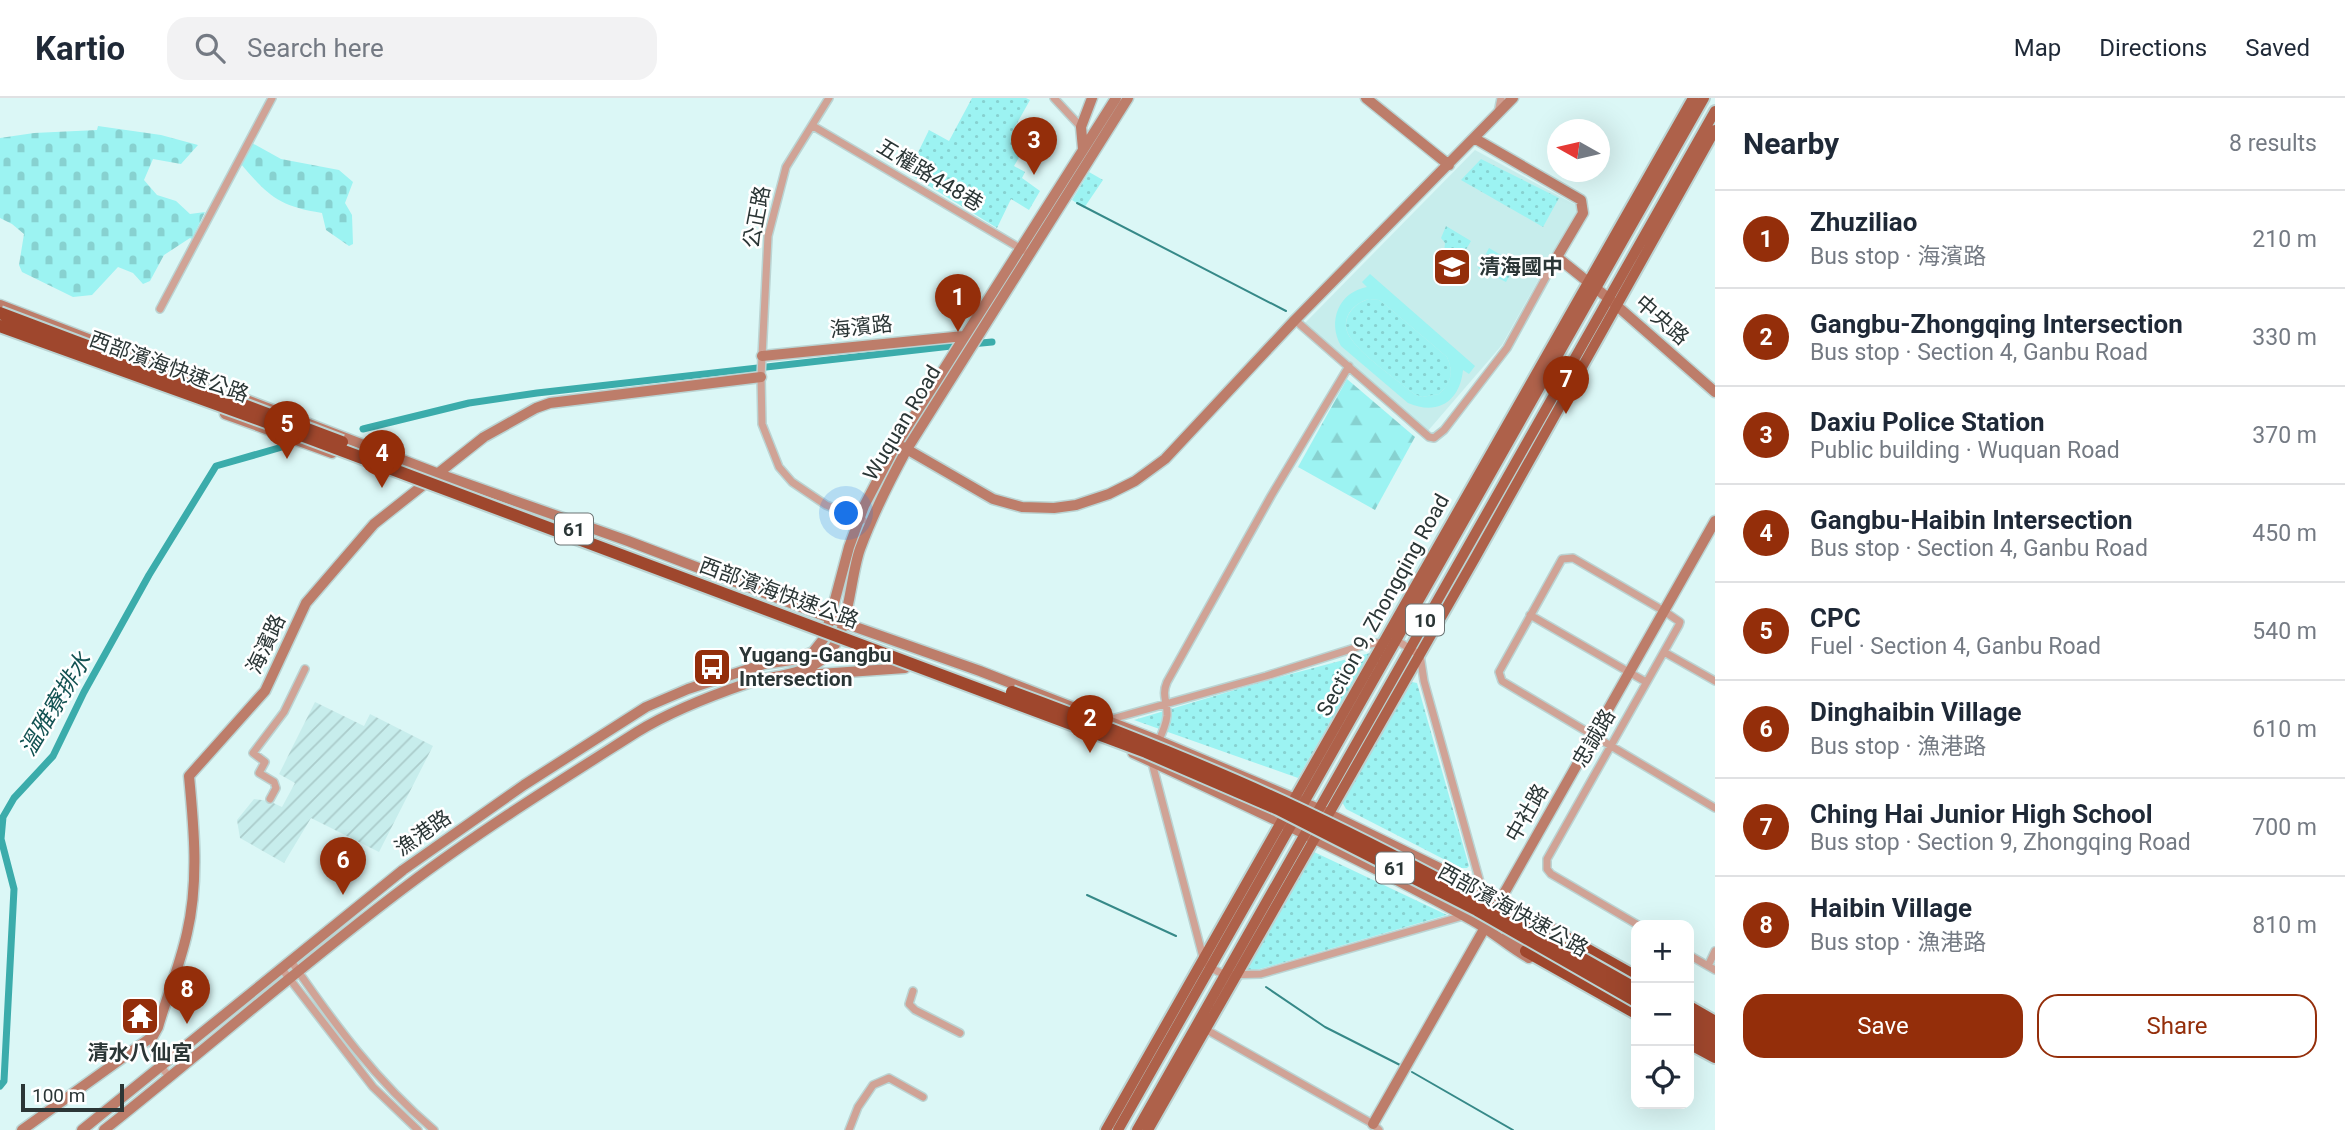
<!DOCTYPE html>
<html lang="en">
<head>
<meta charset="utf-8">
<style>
  :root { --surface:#fff; --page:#f2f2f3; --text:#1f2937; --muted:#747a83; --line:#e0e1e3; --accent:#942e0a }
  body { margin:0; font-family:Roboto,"Noto Sans TC",sans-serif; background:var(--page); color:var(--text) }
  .controls { position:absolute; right:21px; bottom:21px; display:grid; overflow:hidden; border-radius:14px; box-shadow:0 7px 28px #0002 }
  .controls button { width:63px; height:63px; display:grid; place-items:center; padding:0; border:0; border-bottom:2px solid var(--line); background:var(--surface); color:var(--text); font:35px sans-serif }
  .compass { position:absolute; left:1547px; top:21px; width:63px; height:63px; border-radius:50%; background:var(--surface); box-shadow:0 7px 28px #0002; rotate:278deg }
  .scale { position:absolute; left:21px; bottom:18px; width:103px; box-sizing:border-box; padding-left:7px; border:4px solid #2b3636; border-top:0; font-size:19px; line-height:24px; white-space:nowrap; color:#2b3636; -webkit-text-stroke:5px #fff; paint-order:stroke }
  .you { position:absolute; left:847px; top:416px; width:24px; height:24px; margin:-18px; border:5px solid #fff; border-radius:50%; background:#1a73e8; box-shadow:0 0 0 10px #1a73e833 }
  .badge { display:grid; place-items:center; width:46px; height:46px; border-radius:50%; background:var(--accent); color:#fff; font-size:23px; font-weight:700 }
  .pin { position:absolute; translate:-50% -58px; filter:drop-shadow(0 2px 4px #0008) }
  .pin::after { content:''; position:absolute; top:37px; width:24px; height:21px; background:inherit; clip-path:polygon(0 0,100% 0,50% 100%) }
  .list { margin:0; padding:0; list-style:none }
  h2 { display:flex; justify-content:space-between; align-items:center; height:91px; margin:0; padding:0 28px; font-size:30px }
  h2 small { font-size:23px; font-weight:400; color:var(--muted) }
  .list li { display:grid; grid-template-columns:46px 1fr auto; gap:21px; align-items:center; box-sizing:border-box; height:98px; padding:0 28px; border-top:2px solid var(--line) }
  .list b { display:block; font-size:26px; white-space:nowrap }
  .list p { margin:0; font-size:23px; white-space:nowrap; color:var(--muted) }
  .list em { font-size:23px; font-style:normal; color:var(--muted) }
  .actions { display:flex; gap:14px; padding:21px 28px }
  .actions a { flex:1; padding:16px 0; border:2px solid var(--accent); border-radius:21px; text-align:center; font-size:24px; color:var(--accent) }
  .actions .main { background:var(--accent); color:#fff }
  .icon { flex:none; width:38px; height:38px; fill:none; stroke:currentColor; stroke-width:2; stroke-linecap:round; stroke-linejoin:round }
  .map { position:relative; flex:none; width:1715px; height:1032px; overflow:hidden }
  header { display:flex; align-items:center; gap:42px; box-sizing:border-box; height:98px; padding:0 35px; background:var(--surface); border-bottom:2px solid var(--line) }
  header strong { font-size:33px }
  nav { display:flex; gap:38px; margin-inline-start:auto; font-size:24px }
  .search { width:490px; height:63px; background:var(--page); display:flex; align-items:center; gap:18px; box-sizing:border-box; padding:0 24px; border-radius:21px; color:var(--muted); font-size:26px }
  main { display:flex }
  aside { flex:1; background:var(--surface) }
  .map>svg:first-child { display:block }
</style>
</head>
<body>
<header>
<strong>Kartio</strong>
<div class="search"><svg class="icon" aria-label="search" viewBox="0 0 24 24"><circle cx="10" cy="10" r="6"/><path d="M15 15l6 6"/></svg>Search here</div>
<nav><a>Map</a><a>Directions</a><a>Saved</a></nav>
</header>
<main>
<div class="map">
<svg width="1715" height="1032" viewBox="0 0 1715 1032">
  <defs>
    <pattern id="industrial-furrows" width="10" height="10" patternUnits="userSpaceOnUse" patternTransform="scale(1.75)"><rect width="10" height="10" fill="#c7edec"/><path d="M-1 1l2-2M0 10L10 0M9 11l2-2" fill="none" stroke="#abcccb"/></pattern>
    <pattern id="grass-dots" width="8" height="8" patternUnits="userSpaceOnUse" patternTransform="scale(1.75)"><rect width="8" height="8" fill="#9cf3f2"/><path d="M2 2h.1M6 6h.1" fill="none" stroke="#87d1d0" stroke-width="1.8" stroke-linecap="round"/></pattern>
    <pattern id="forest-firs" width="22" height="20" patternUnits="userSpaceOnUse" patternTransform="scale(1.75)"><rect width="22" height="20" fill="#9cf3f2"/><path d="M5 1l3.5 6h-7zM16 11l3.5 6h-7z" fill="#87d1d0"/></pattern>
    <pattern id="cemetery-stones" width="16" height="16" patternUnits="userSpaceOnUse" patternTransform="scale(1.75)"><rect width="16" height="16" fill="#9cf3f2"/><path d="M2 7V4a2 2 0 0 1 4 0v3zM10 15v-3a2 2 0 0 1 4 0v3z" fill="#87d1d0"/></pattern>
  </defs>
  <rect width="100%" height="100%" fill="#dbf7f6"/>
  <path fill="#c7edec" d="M1475,52L1576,107L1577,113L1502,247L1427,334L1304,226Z"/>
  <path fill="url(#industrial-furrows)" d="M315,604L364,628L370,616L433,648L379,754L311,720L284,765L240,740L237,722L254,701L269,703L282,709L295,685L279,676Z"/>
  <path fill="url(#grass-dots)" d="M972,0H1026L1030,2L1012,34L1027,46L1014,68L1025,74L1022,80L1040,93L1029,112L1011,101L997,130L908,75L929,32L949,43Z
    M1481,61L1559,100L1543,129L1461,82Z
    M1089,74L1103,82L1084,110L1072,102Z
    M1446,128L1471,143L1460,162L1444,154L1445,145L1441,140Z
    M1489,150L1516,166L1506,184L1478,170Z
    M1369,201L1379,202L1387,208L1447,259C1454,274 1451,286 1439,296L1422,299L1414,296C1396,281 1365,260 1352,242C1338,225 1351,206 1369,201Z
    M1370,555L1298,680L1134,622L1268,582Z
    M1412,584L1417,585L1469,768L1467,770H1461L1346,711L1342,704Z
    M1312,753L1447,817L1243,876Z"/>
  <path fill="url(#forest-firs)" d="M1347,281L1415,339L1375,412L1298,369Z"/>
  <path fill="url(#cemetery-stones)" d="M98,28L161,37L198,47L181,66L153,61L144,82L157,97L176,103L190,116L205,114L192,141L190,140L164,157L150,183L143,186L133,175L118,169L92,197L73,199L22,174L19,167L24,136L12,126L0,120V40L34,35L97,32Z
    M252,45L281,61L339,72L353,84L345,105L352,117L353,146L349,148L326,132L322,115C277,108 268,97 240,65Z"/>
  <path fill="#9cf3f2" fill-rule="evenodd" d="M1370,176L1475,268L1469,276L1463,272C1460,303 1438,318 1408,305L1341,248C1327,223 1339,194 1367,189L1362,184ZM1369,201L1379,202L1387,208L1447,259C1454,274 1451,286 1439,296L1422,299L1414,296C1396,281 1365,260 1352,242C1338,225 1350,206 1369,201Z"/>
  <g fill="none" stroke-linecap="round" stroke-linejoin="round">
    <path stroke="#368988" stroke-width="2" d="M1077,105L1286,213
      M1087,797L1176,838
      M1266,889L1325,929L1400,967
      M1412,974L1513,1032"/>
    <path stroke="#3bacab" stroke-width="7" d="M971,246L992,244
      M363,331L469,305L537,295L960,247
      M0,988L4,983L14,791L1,741L3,719L14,700L53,658L84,594L149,477L216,368L282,349"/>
    <defs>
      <path id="street" d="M829,0L786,69L768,138L761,279L762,326L779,369L792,384L826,407L863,422
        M1054,0L1081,29
        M1498,15L1501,0
        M813,28L1023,152
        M160,211L272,0
        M1295,222L1429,339L1434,340L1444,332L1507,250L1557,159
        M1530,517L1646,584
        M1664,554L1715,583
        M1108,622L1266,578L1364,547L1396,542L1420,557L1424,583L1482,791
        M1157,646C1161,638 1166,628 1167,618C1168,604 1161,598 1167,584L1271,398L1349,268
        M1151,661L1204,863L1211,870L1225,877L1261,876L1463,818
        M270,701L276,690L274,684L259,675L265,664L253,655L284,614L305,571
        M1638,827L1551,776L1547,771V761L1679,527L1680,524L1664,513L1573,460L1562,461L1499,574L1502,583L1715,710
        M1689,857L1715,872
        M291,863C333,924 377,984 434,1032
        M1708,868L1715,853
        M282,871L373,989L418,1032
        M913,893L909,906L915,912L960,935
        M1205,931L1373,1026L1379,1032
        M153,938C153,957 157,966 170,979
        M849,1032L858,1009L873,987L889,980L923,999"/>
      <path id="secondary" d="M1366,0L1449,67
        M1474,40L1581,102L1583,115L1557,159L1608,200L1715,294
        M1083,51L1081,29L1092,0
        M0,207L439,376L628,443L830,520L980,573L1159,643L1319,711L1482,791L1515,811
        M762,258L964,238
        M225,316L332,355
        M903,349L993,401L1022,409L1054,410L1076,407L1109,396L1135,383L1165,361L1295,222L1513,0
        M791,578L905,570
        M1133,655C1247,708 1361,761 1472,822C1492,833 1509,849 1529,860
        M1498,806L1715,423
        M1506,839L1537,852
        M1373,1026L1487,826
        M22,1032L153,938L158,929C167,898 180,867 187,835C199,784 194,730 189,678L265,593L306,505L374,426L484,339L536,310L550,305L761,279
        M82,1032L403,772L524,687L646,609L688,591L764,566L798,561L813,554L825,539L849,449L864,408L897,345L1116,0
        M104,1032C206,951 304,865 408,787C481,732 560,683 637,634C671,613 710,598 748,585C773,577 804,578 825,559C850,537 849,482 860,451C873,416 889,384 907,351L1128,0"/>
      <path id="primary" d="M1106,1032L1693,0
        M1118,1032L1704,0
        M1137,1032L1715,13
        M1148,1032L1475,460L1715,32"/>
      <path id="highway" d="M1515,811L1636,879
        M1526,853L1636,915
        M1689,909L1715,924
        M1689,921L1715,936
        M1689,933L1715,947
        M1689,945L1715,959"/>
    </defs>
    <use href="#street" stroke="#bbd4d3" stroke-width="10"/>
    <use href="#secondary" stroke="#bbd4d3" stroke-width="13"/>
    <use href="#primary" stroke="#bbd4d3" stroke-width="14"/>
    <use href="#highway" stroke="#bbd4d3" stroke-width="16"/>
    <use href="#street" stroke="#d0a396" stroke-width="7"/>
    <use href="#secondary" stroke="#bd7d6a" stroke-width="10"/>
    <use href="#primary" stroke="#ae614a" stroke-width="10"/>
    <use href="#highway" stroke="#9f472d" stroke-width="12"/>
    <defs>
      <path id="highway-bridge" d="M0,215L342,344
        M0,228L269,325L1146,654L1278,711L1477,812L1636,903
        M1012,594C1104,628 1194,663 1283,704C1404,760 1520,825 1636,891"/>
    </defs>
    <use href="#highway-bridge" stroke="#bbd4d3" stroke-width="16" stroke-linecap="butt"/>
    <use href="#highway-bridge" stroke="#9f472d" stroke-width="12"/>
  </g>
  <defs>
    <symbol id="school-square" viewBox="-11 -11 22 22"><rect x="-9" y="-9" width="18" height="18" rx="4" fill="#942e0a" stroke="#fff"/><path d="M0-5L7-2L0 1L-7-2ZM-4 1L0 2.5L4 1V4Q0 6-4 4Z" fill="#fff"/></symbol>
    <symbol id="bus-square" viewBox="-11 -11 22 22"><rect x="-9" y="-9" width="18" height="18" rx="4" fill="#942e0a" stroke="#fff"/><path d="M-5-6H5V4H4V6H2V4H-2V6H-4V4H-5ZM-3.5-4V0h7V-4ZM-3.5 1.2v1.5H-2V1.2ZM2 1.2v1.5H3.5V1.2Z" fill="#fff"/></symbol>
    <symbol id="temple-square" viewBox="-11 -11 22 22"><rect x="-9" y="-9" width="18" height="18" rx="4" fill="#942e0a" stroke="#fff"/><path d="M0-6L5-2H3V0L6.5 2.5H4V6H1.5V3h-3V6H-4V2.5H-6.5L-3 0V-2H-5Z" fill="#fff"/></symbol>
  </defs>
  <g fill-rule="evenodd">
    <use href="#school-square" x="1430" y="147" width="44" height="44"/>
    <use href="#bus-square" x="690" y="547" width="44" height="44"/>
    <use href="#temple-square" x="118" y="896" width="44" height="44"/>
  </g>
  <g text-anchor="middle" stroke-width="5" stroke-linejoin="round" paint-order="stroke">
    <g fill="#fff" stroke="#6b7272" stroke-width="2">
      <rect x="555" y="415.5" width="38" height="31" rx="5"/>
      <rect x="1406" y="506.5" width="38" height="31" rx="5"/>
      <rect x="1376" y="754.5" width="38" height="31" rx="5"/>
    </g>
    <g font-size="19" font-weight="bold" fill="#2b3636">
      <text x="574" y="438">61</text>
      <text x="1425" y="529">10</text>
      <text x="1395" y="777">61</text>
    </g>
    <g font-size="21" fill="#2b3636" stroke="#fff">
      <text transform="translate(930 77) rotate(31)" y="7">五權路448巷</text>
      <text transform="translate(757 119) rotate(-79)" y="7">公正路</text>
      <text transform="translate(1662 222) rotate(41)" y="7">中央路</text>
      <text transform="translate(861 229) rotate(-6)" y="7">海濱路</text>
      <text transform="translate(169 269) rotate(20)" y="7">西部濱海快速公路</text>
      <text transform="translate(902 325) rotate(-59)" y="7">Wuquan Road</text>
      <text transform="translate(779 495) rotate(20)" y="7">西部濱海快速公路</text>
      <text transform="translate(1383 507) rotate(-61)" y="7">Section 9, Zhongqing Road</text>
      <text transform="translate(266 546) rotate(-65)" y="7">海濱路</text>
      <text transform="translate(1594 640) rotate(-60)" y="7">忠誠路</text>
      <text transform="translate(1527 715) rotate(-60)" y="7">中社路</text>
      <text transform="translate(423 735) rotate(-35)" y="7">漁港路</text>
      <text transform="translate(1513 812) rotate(29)" y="7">西部濱海快速公路</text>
    </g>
    <g font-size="21" font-weight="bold" fill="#2b3636" stroke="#fff" text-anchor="start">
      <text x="1479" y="176">清海國中</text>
      <text x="739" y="564">Yugang-Gangbu<tspan x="739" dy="24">Intersection</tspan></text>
      <text x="140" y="962" text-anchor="middle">清水八仙宮</text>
    </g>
    <g font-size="23" font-style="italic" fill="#125252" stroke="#fff">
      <text transform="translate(55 606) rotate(-59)" y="8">溫雅寮排水</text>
    </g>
  </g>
</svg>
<div class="controls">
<button>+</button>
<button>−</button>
<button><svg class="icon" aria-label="locate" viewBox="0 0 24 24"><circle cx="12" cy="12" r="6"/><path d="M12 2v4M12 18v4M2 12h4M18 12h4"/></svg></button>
</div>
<svg class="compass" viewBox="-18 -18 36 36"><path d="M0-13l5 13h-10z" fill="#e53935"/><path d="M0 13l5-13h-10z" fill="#747a83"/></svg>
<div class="scale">100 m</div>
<div class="you"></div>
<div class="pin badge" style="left:958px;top:234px">1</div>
<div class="pin badge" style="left:1090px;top:655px">2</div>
<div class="pin badge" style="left:1034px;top:77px">3</div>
<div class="pin badge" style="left:382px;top:390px">4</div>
<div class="pin badge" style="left:287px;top:361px">5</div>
<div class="pin badge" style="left:343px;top:797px">6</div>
<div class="pin badge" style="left:1566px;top:316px">7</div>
<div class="pin badge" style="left:187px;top:926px">8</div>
</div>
<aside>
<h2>Nearby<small>8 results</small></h2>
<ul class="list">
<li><span class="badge">1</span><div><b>Zhuziliao</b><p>Bus stop · 海濱路</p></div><em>210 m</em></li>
<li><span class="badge">2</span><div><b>Gangbu-Zhongqing Intersection</b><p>Bus stop · Section 4, Ganbu Road</p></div><em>330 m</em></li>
<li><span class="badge">3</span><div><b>Daxiu Police Station</b><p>Public building · Wuquan Road</p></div><em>370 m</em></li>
<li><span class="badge">4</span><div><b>Gangbu-Haibin Intersection</b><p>Bus stop · Section 4, Ganbu Road</p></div><em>450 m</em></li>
<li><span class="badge">5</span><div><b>CPC</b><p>Fuel · Section 4, Ganbu Road</p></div><em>540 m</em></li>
<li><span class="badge">6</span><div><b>Dinghaibin Village</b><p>Bus stop · 漁港路</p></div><em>610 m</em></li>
<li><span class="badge">7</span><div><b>Ching Hai Junior High School</b><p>Bus stop · Section 9, Zhongqing Road</p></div><em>700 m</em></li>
<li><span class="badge">8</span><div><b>Haibin Village</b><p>Bus stop · 漁港路</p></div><em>810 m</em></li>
</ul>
<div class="actions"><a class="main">Save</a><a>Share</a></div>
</aside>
</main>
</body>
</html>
